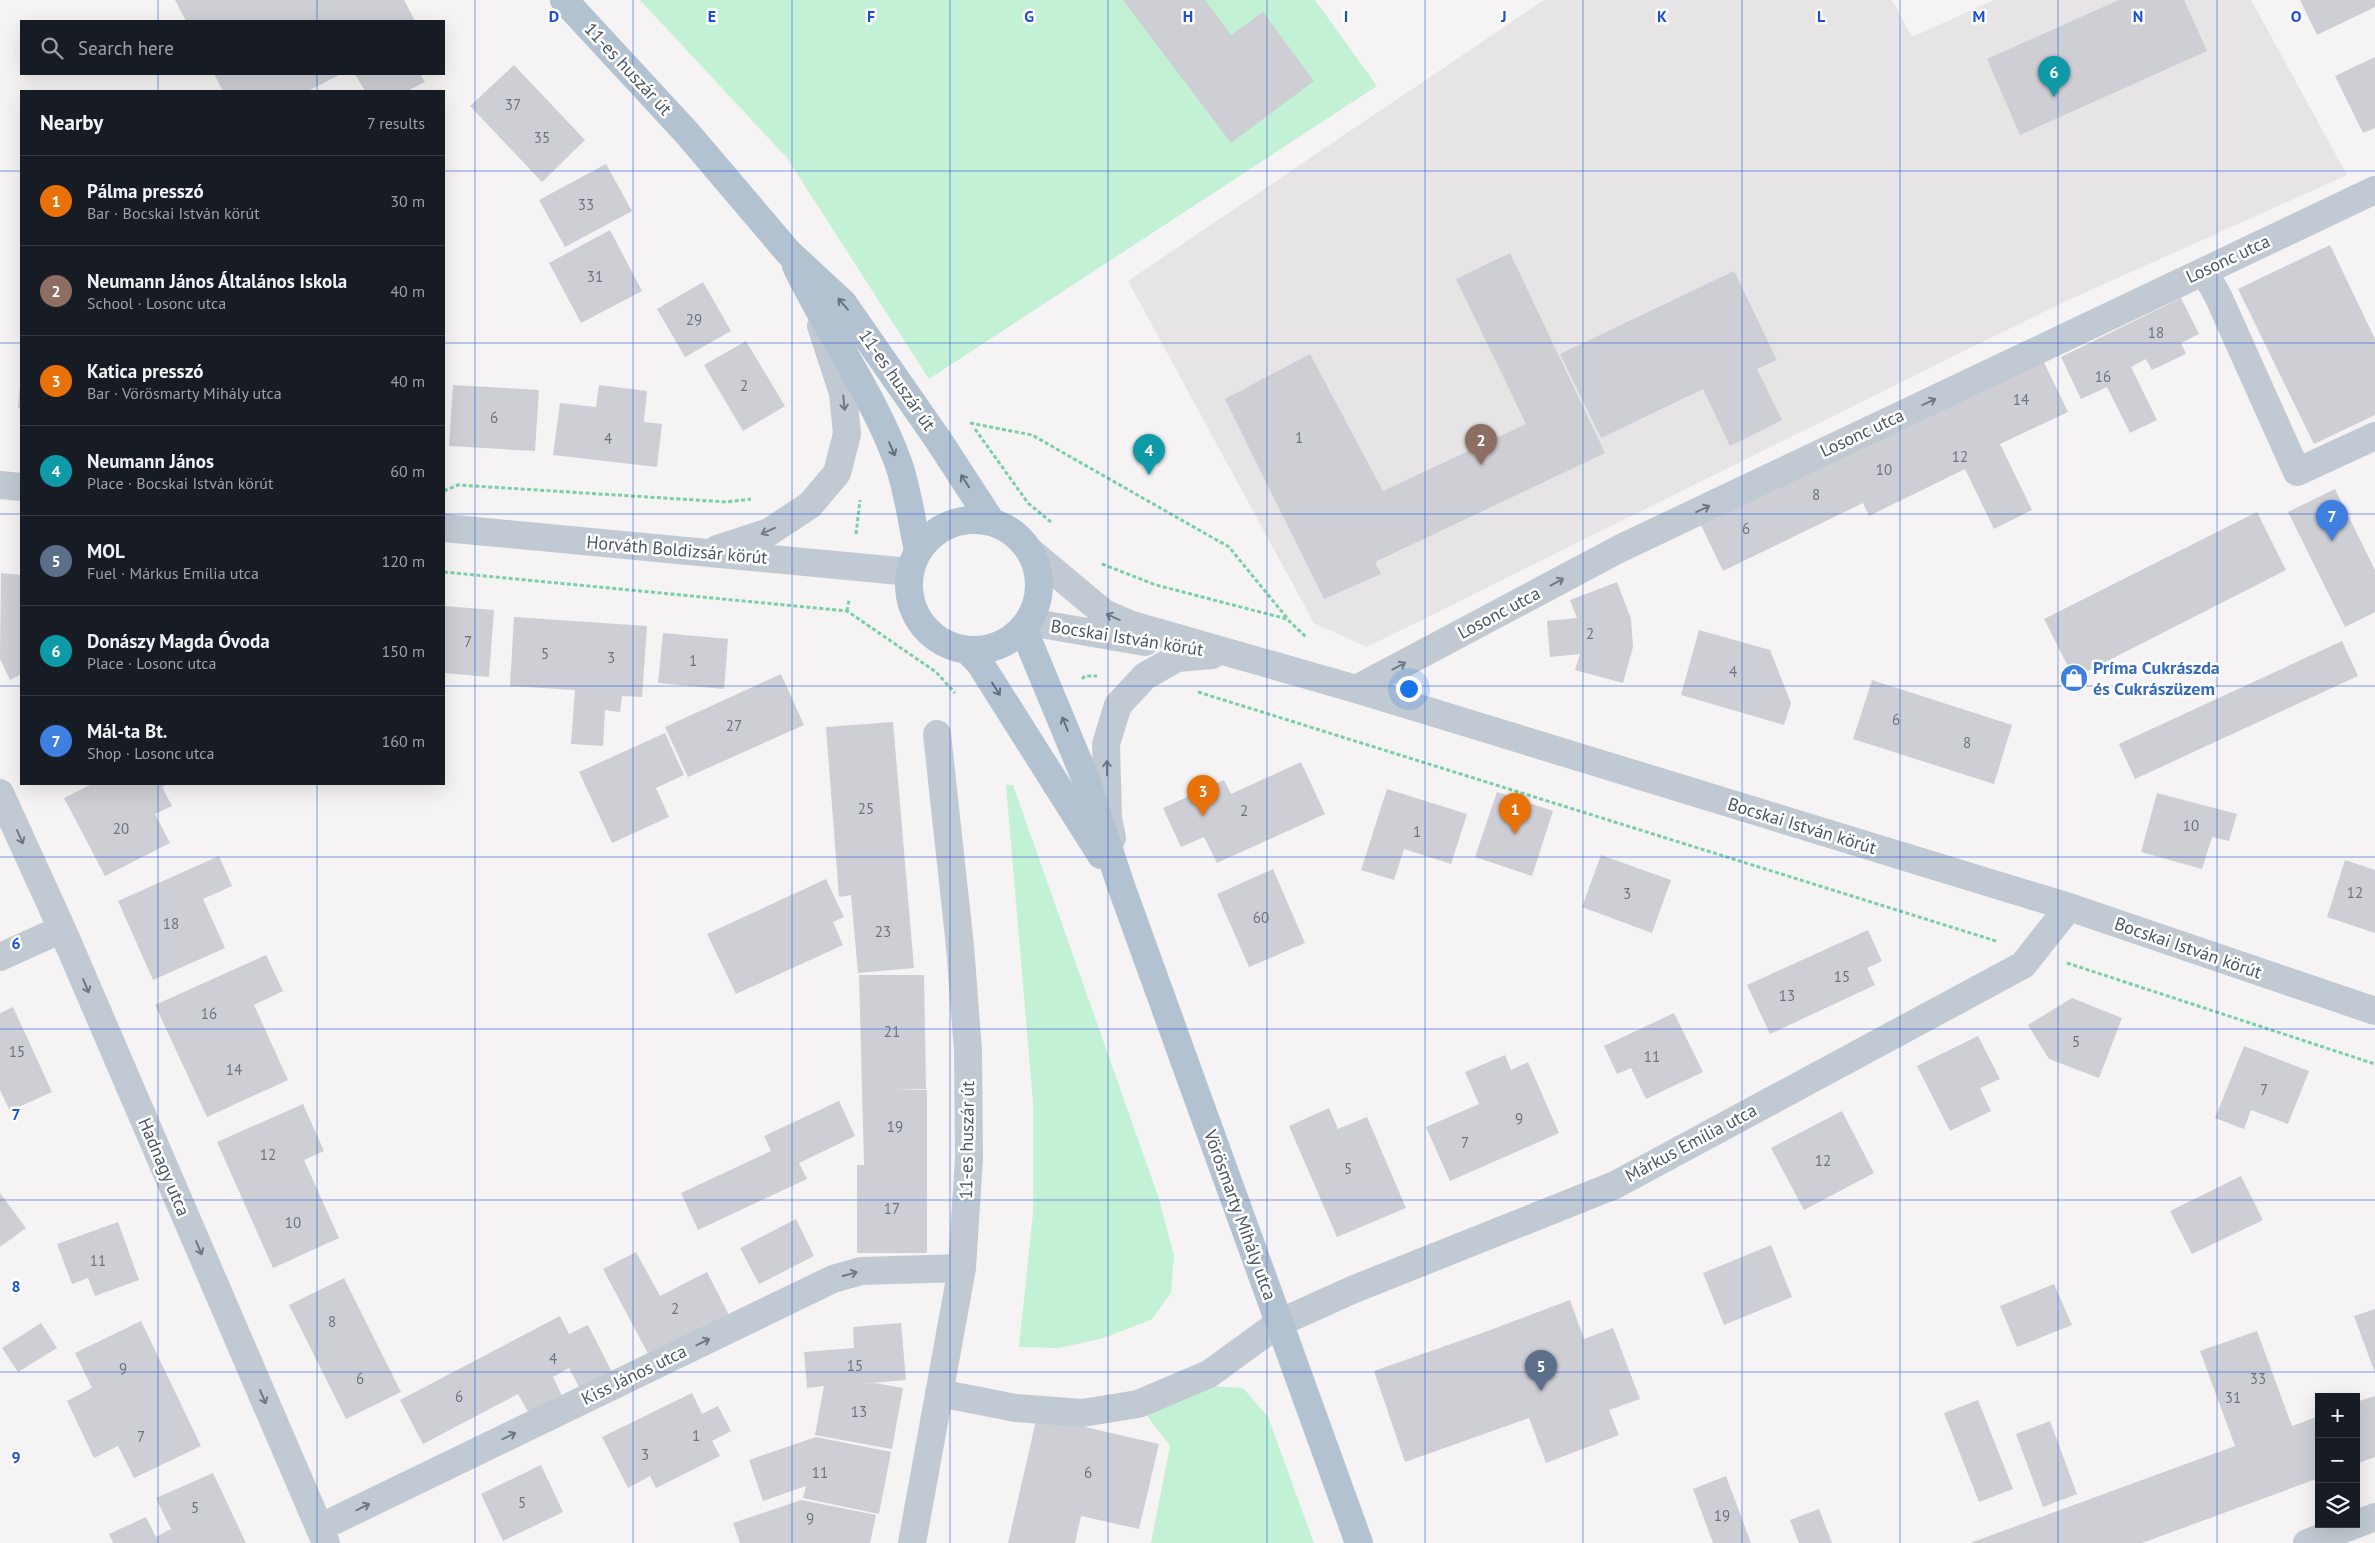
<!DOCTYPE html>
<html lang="en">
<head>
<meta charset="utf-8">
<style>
  :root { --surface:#171b24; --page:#20242c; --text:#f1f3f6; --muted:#9ea1a6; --line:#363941; --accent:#2563eb }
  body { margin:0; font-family:"PT Sans",sans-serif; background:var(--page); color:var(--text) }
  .controls { position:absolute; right:15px; bottom:15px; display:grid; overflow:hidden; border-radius:0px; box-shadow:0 5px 20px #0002 }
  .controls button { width:45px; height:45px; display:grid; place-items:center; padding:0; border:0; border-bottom:1px solid var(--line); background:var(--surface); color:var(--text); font:25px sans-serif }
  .you { position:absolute; left:1408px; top:688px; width:18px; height:18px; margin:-12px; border:4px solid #fff; border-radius:50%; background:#1a73e8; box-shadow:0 0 0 8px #1a73e833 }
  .badge { display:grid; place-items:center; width:32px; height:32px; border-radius:50%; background:var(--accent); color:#fff; font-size:16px; font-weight:700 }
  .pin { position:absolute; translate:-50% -41px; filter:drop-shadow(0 1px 2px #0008) }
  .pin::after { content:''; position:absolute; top:26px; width:18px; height:15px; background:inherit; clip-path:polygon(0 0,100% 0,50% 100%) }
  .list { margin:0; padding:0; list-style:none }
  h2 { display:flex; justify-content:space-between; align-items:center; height:65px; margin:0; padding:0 20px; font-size:21px }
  h2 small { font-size:16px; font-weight:400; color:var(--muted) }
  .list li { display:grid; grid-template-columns:32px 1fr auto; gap:15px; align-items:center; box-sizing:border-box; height:90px; padding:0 20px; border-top:1px solid var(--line) }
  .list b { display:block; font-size:19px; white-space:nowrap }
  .list p { margin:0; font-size:16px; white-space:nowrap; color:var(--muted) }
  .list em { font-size:16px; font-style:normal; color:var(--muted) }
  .icon { flex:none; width:28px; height:28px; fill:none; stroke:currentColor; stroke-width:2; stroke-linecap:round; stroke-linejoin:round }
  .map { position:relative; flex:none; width:2375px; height:1543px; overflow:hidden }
  .search { position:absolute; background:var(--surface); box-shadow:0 5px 20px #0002; left:20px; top:20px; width:425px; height:55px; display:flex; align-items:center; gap:12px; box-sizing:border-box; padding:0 18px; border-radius:0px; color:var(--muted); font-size:19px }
  .panel { position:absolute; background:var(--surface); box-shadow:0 5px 20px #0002; left:20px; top:90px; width:425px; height:695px; border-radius:0px }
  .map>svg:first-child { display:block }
</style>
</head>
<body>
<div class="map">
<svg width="2375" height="1543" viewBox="0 0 2375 1543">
  <rect width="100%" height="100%" fill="#f5f3f3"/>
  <path fill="#e6e4e5" d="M1544,0H1892L1912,37L1994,0H2251L2347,175L2053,307L1367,647L1314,623L1128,281Z"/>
  <path fill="#c3f1d5" d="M640,0H1315L1377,86L929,379L787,158Z
    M1006,785H1013L1158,1196L1174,1255L1171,1293L1152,1319L1104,1338L1059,1348L1019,1347L1033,1213V1102Z
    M1210,1386L1243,1388L1268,1417L1314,1543H1151L1170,1446L1142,1409Z"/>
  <path fill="#cdcfd5" d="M175,0H404L415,21H186Z
    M1123,0H1205L1231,35L1263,12L1314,81L1231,143Z
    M2119,0H2184L2207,51L2020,135L1987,59Z
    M2300,0H2375V7L2317,35Z
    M2375,57V128L2363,133L2335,76Z
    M514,65L585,140L542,182L470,106Z
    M214,74H341L308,91H223Z
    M355,74H420L425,82L407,91H365Z
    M606,164L632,211L565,247L539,200Z
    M610,230L642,291L581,323L549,263Z
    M2330,245L2375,339V415L2314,444L2238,289Z
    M1510,253L1605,453L1375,562L1381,574L1324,599L1225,399L1310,354L1383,491L1526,424L1456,279Z
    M1734,271L1777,360L1757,369L1782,420L1730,446L1703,389L1601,438L1560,354Z
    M703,282L731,331L685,357L657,309Z
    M2181,298L2199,334L2181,343L2186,354L2152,370L2146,359L2131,367L2157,420L2130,433L2107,387L2081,399L2061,357Z
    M746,341L785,406L743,431L704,365Z
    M2041,356L2068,412L2000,444L2032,510L1994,529L1965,469L1869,516L1863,503L1723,571L1699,521Z
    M20,385H21V409L18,408Z
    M453,385L539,390L535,451L449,446Z
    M599,385L647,391L644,422L662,424L657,467L553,455L560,403L596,407Z
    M2335,489L2375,570V612L2345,627L2288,512Z
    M2257,512L2286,570L2074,678L2044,619Z
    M1,573L21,575V674L10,680L0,659Z
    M1617,582L1631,619L1633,647L1623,683L1575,670L1580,654L1550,657L1547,621L1577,618L1570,600Z
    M444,606L494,610L489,677L444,673Z
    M514,617L647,626L642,697L622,696L620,712L605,710L603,746L571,744L575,690L510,686Z
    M1699,630L1770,650L1791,703L1784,725L1681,695Z
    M663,633L728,639L724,689L658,683Z
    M2342,641L2358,676L2135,779L2119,744Z
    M781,674L804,725L688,777L665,727Z
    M1872,680L2012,725L1994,784L1853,739Z
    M893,722L914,968L858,973L851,895L839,897L826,727Z
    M665,733L684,775L656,788L669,817L612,843L579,772Z
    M1301,762L1325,814L1217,863L1204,837L1181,847L1163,808L1224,780L1231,794Z
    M92,784H168L162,787L172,806L155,814L170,843L105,876L64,798Z
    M1387,789L1467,814L1451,864L1404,849L1394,880L1361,870Z
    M1497,792L1553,811L1532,876L1475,857Z
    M2157,793L2237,814L2229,841L2212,837L2202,869L2141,852Z
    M1601,855L1671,880L1652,933L1582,907Z
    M219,856L232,886L203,899L225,948L153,980L118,901Z
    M2345,860L2375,870V933L2327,917Z
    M1273,869L1305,943L1249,967L1217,894Z
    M826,879L844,917L833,922L843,945L736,994L707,934Z
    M1868,930L1882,961L1867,968L1875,985L1770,1034L1747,985Z
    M266,955L283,991L254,1005L288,1080L207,1117L155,1005Z
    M859,975H924L926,1089L893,1090H927V1253H857V1165H864Z
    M2072,998L2122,1018L2099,1078L2049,1059L2028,1025Z
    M13,1007L52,1092L10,1111L0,1090V1013Z
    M1674,1013L1703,1072L1646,1099L1631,1068L1617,1074L1604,1046Z
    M1978,1036L2000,1079L1980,1088L1991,1111L1950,1131L1917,1066Z
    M2244,1046L2309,1071L2288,1124L2251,1110L2244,1129L2215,1118Z
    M1505,1055L1511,1070L1528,1062L1559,1133L1450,1181L1426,1127L1479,1104L1465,1072Z
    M839,1101L855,1136L799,1163L807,1179L698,1230L681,1193L771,1151L764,1136Z
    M303,1104L324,1151L304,1160L339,1238L273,1268L217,1142Z
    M1329,1108L1338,1129L1367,1117L1406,1208L1337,1237L1289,1126Z
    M1842,1111L1874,1173L1804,1210L1771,1148Z
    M2241,1176L2263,1220L2192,1254L2170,1211Z
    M0,1193L26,1228L0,1247Z
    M796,1219L814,1256L759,1284L740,1248Z
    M118,1222L139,1280L95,1296L88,1278L72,1284L57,1244Z
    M1771,1245L1792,1297L1724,1325L1703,1273Z
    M636,1252L660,1296L707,1272L732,1321L653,1363L603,1269Z
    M344,1278L401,1392L346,1419L289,1305Z
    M2054,1284L2072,1325L2017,1347L2000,1306Z
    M1570,1300L1584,1339L1613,1328L1640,1399L1609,1410L1619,1435L1546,1463L1529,1418L1405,1462L1374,1371L1485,1332Z
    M2375,1309V1373L2354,1316Z
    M560,1316L569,1334L588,1325L612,1372L580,1389L569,1368L553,1377L564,1400L531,1417L518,1394L423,1444L400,1400Z
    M141,1321L201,1446L134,1478L118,1446L94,1458L67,1401L92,1388L75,1353Z
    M41,1323L57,1348L18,1372L2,1348Z
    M901,1323L906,1380L858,1384L875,1383L903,1388L892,1449L815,1435L824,1386L807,1388L804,1352L854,1348L853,1327Z
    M2257,1331L2292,1426L2319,1416V1478L2142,1543H1970L2235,1446L2200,1351Z
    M692,1393L702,1414L718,1406L731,1431L712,1441L720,1456L656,1488L650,1476L628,1488L602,1437Z
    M2375,1396V1457L2356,1464V1402Z
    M1978,1400L2013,1489L1979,1502L1944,1413Z
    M1037,1416L1159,1444L1139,1529L1081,1516L1075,1543H1008Z
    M2050,1421L2077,1494L2043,1507L2016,1434Z
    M816,1437L891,1452L879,1514L803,1498L806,1486L763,1501L749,1460Z
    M541,1465L563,1512L503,1541L481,1494Z
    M213,1473L246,1543H113L109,1534L146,1517L156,1537L171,1529L156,1498Z
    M1726,1476L1751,1543H1713L1693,1489Z
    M801,1500L876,1515L870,1543H740L733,1523Z
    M1819,1509L1832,1543H1799L1790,1520Z"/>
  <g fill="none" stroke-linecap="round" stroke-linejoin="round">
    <path stroke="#7ad0a6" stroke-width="3" stroke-dasharray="4 2.5" stroke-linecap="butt" d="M970,423L1032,435L1229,547L1287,618
      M975,429L1028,503L1051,522
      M444,491L458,485L727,502L751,499
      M856,534L860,500
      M1102,564L1156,585L1287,619L1307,638
      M444,572L847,611L936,672L955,693
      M847,611L849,600
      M1082,679L1085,676H1097
      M1198,692L1996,941
      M2067,963L2375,1064"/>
    <path stroke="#c1cad2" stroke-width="28" d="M2204,271L2218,296L2297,472L2375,436
      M0,485L21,487
      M444,528L910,572
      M717,549L769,532L810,505L837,473L847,434L843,393L821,326
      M1031,552L1104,613L1132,625L1356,689L2069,907L2375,1011
      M1029,622L1145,642
      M1356,689L1619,549L2375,190
      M0,793L62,929L326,1543
      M1112,838L1108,818L1106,744L1118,705L1145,676L1177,658L1212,655
      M0,957L62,929
      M939,1393L1016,1408L1082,1413L1138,1404L1209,1374L1279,1323L1352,1290L1615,1185L2023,965L2069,907
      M319,1528L833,1279L861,1271L962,1268
      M912,1543L962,1268L969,1158L968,1051L960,946L937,734
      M2307,1543L2375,1517"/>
    <path stroke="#b3c2d1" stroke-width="28" d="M564,0L687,133L788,252L843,303L939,441L991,521
      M796,266C828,333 874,395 899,465C908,492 912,523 918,550
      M909 585a65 65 0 1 1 130 0a65 65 0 1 1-130 0Z
      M1023,628L1086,780L1121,886L1359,1543
      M967,650L979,662L1101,855"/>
  </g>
  <defs><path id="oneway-shaft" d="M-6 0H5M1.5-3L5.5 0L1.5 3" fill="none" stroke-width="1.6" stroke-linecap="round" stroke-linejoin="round" transform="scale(1.25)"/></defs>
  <g stroke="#64717d">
    <use href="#oneway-shaft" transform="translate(843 304) rotate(-131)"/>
    <use href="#oneway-shaft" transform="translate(892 449) rotate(67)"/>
    <use href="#oneway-shaft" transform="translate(965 481) rotate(-123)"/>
    <use href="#oneway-shaft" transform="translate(996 689) rotate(58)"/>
    <use href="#oneway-shaft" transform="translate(1065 724) rotate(-112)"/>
  </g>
  <g stroke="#6e7983">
    <use href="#oneway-shaft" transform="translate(1929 402) rotate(-25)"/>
    <use href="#oneway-shaft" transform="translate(844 403) rotate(85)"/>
    <use href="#oneway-shaft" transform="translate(1703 509) rotate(-25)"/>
    <use href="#oneway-shaft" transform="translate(768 531) rotate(155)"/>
    <use href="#oneway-shaft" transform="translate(1557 582) rotate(-28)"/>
    <use href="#oneway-shaft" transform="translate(1113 617) rotate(-156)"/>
    <use href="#oneway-shaft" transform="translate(1399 666) rotate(-28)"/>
    <use href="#oneway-shaft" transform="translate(1107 768) rotate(-91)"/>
    <use href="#oneway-shaft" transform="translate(20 837) rotate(66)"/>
    <use href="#oneway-shaft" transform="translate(86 986) rotate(67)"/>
    <use href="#oneway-shaft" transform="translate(199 1248) rotate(67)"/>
    <use href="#oneway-shaft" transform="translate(850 1274) rotate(-15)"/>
    <use href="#oneway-shaft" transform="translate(703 1342) rotate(-26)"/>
    <use href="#oneway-shaft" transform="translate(263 1397) rotate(67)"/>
    <use href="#oneway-shaft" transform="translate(509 1436) rotate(-26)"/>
    <use href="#oneway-shaft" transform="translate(363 1507) rotate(-26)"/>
  </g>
  <path fill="none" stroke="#1d4ed8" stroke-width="1" stroke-opacity="0.55" d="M158,0V21M317,0V21M475,0V1543M633,0V1543M792,0V1543M950,0V1543M1108,0V1543M1267,0V1543M1425,0V1543M1583,0V1543M1742,0V1543M1900,0V1543M2058,0V1543M2217,0V1543M158,74V91M317,74V91M0,171H21M444,171H2375M0,343H21M444,343H2375M0,514H21M444,514H2375M0,686H21M444,686H2375M158,784V1543M317,784V1543M0,857H2375M0,1029H2375M0,1200H2375M0,1372H2375"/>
  <defs>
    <symbol id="shop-disc" viewBox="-11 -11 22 22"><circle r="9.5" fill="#3f7fe0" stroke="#fff"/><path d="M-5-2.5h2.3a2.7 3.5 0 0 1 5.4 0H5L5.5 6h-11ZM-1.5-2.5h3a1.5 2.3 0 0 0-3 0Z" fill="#fff"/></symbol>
  </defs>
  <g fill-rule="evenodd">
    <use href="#shop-disc" x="2058" y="662" width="32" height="32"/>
  </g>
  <g text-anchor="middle" stroke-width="5" stroke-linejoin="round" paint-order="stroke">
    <g font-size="15" fill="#6b747e">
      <text x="513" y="110">37</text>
      <text x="542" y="143">35</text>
      <text x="586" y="210">33</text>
      <text x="595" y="282">31</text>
      <text x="694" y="325">29</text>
      <text x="2156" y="338">18</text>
      <text x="2103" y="382">16</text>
      <text x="744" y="391">2</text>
      <text x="2021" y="405">14</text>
      <text x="494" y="423">6</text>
      <text x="1299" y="443">1</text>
      <text x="608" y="444">4</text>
      <text x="1960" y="462">12</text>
      <text x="1884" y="475">10</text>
      <text x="1816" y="500">8</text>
      <text x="1746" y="534">6</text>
      <text x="1590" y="639">2</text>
      <text x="468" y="647">7</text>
      <text x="545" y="659">5</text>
      <text x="611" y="663">3</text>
      <text x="693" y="666">1</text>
      <text x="1733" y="677">4</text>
      <text x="1896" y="725">6</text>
      <text x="734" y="731">27</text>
      <text x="1967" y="748">8</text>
      <text x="866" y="814">25</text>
      <text x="1244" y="816">2</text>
      <text x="2191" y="831">10</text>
      <text x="121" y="834">20</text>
      <text x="1417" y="837">1</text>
      <text x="2355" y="898">12</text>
      <text x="1627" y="899">3</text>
      <text x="1261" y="923">60</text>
      <text x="171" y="929">18</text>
      <text x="883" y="937">23</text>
      <text x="1842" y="982">15</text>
      <text x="1787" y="1001">13</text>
      <text x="209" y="1019">16</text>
      <text x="892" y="1037">21</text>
      <text x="2076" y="1047">5</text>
      <text x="17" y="1057">15</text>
      <text x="1652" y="1062">11</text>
      <text x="234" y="1075">14</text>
      <text x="2264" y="1095">7</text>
      <text x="1519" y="1124">9</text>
      <text x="895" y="1132">19</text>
      <text x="1465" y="1148">7</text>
      <text x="268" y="1160">12</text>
      <text x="1823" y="1166">12</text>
      <text x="1348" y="1174">5</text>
      <text x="892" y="1214">17</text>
      <text x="293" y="1228">10</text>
      <text x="98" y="1266">11</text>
      <text x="675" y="1314">2</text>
      <text x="332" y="1327">8</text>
      <text x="553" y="1364">4</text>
      <text x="855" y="1371">15</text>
      <text x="123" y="1374">9</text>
      <text x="360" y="1384">6</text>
      <text x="2258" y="1384">33</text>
      <text x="459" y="1402">6</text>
      <text x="2233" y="1403">31</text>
      <text x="859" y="1417">13</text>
      <text x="696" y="1441">1</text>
      <text x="141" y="1442">7</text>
      <text x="645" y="1460">3</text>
      <text x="820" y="1478">11</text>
      <text x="1088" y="1478">6</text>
      <text x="522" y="1508">5</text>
      <text x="195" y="1513">5</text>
      <text x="1722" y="1521">19</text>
      <text x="810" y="1524">9</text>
    </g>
    <g font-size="18" fill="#4a5661" stroke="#fff">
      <text transform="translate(628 69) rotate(47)" y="6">11-es huszár út</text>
      <text transform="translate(2228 259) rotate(-25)" y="6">Losonc utca</text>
      <text transform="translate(897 380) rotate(55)" y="6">11-es huszár út</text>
      <text transform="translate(1862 433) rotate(-25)" y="6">Losonc utca</text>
      <text transform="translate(677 550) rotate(5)" y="6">Horváth Boldizsár körút</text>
      <text transform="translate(1499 613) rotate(-28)" y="6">Losonc utca</text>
      <text transform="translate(1127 638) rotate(9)" y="6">Bocskai István körút</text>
      <text transform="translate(1802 826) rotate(17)" y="6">Bocskai István körút</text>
      <text transform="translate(2188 948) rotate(19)" y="6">Bocskai István körút</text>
      <text transform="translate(967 1140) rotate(-89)" y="6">11-es huszár út</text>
      <text transform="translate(1691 1143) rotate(-28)" y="6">Márkus Emília utca</text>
      <text transform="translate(164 1167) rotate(67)" y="6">Hadnagy utca</text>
      <text transform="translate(1240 1215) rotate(70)" y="6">Vörösmarty Mihály utca</text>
      <text transform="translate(634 1375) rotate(-26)" y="6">Kiss János utca</text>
    </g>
    <g font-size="18" font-weight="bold" fill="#366cbe" stroke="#fff" text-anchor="start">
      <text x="2093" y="674">Príma Cukrászda<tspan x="2093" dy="21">és Cukrászüzem</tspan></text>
    </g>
  </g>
  <g font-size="16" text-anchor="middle" font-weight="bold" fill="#1d4ed8" stroke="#fff" stroke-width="5" stroke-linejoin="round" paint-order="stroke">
    <text x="554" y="22">D</text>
    <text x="712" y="22">E</text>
    <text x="871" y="22">F</text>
    <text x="1029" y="22">G</text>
    <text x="1188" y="22">H</text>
    <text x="1346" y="22">I</text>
    <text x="1504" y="22">J</text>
    <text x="1662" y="22">K</text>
    <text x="1821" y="22">L</text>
    <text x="1979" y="22">M</text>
    <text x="2138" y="22">N</text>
    <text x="2296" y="22">O</text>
    <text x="16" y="949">6</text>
    <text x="16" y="1120">7</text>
    <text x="16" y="1292">8</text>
    <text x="16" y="1463">9</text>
  </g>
</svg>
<div class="controls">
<button>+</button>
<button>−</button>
<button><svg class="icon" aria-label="layers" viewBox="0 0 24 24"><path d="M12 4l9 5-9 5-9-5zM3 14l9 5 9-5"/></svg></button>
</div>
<div class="you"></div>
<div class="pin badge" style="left:1515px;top:834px;background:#e8710a">1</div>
<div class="pin badge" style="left:1481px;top:465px;background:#8d6e63">2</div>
<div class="pin badge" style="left:1203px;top:816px;background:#e8710a">3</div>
<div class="pin badge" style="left:1149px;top:475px;background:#0f9aa8">4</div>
<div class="pin badge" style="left:1541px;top:1391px;background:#5c6f8a">5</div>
<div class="pin badge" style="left:2054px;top:97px;background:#0f9aa8">6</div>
<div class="pin badge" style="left:2332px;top:541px;background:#3f7fe0">7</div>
<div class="search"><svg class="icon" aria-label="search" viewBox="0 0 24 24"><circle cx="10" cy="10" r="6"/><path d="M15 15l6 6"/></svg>Search here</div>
<section class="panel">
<h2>Nearby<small>7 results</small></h2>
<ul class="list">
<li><span class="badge" style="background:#e8710a">1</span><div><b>Pálma presszó</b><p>Bar · Bocskai István körút</p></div><em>30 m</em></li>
<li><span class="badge" style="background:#8d6e63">2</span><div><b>Neumann János Általános Iskola</b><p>School · Losonc utca</p></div><em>40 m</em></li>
<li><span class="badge" style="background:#e8710a">3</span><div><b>Katica presszó</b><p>Bar · Vörösmarty Mihály utca</p></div><em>40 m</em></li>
<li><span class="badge" style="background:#0f9aa8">4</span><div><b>Neumann János</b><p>Place · Bocskai István körút</p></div><em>60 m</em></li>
<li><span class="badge" style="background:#5c6f8a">5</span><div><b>MOL</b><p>Fuel · Márkus Emília utca</p></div><em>120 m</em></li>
<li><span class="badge" style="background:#0f9aa8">6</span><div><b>Donászy Magda Óvoda</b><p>Place · Losonc utca</p></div><em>150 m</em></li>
<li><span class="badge" style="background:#3f7fe0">7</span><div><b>Mál-ta Bt.</b><p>Shop · Losonc utca</p></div><em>160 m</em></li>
</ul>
</section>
</div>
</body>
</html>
